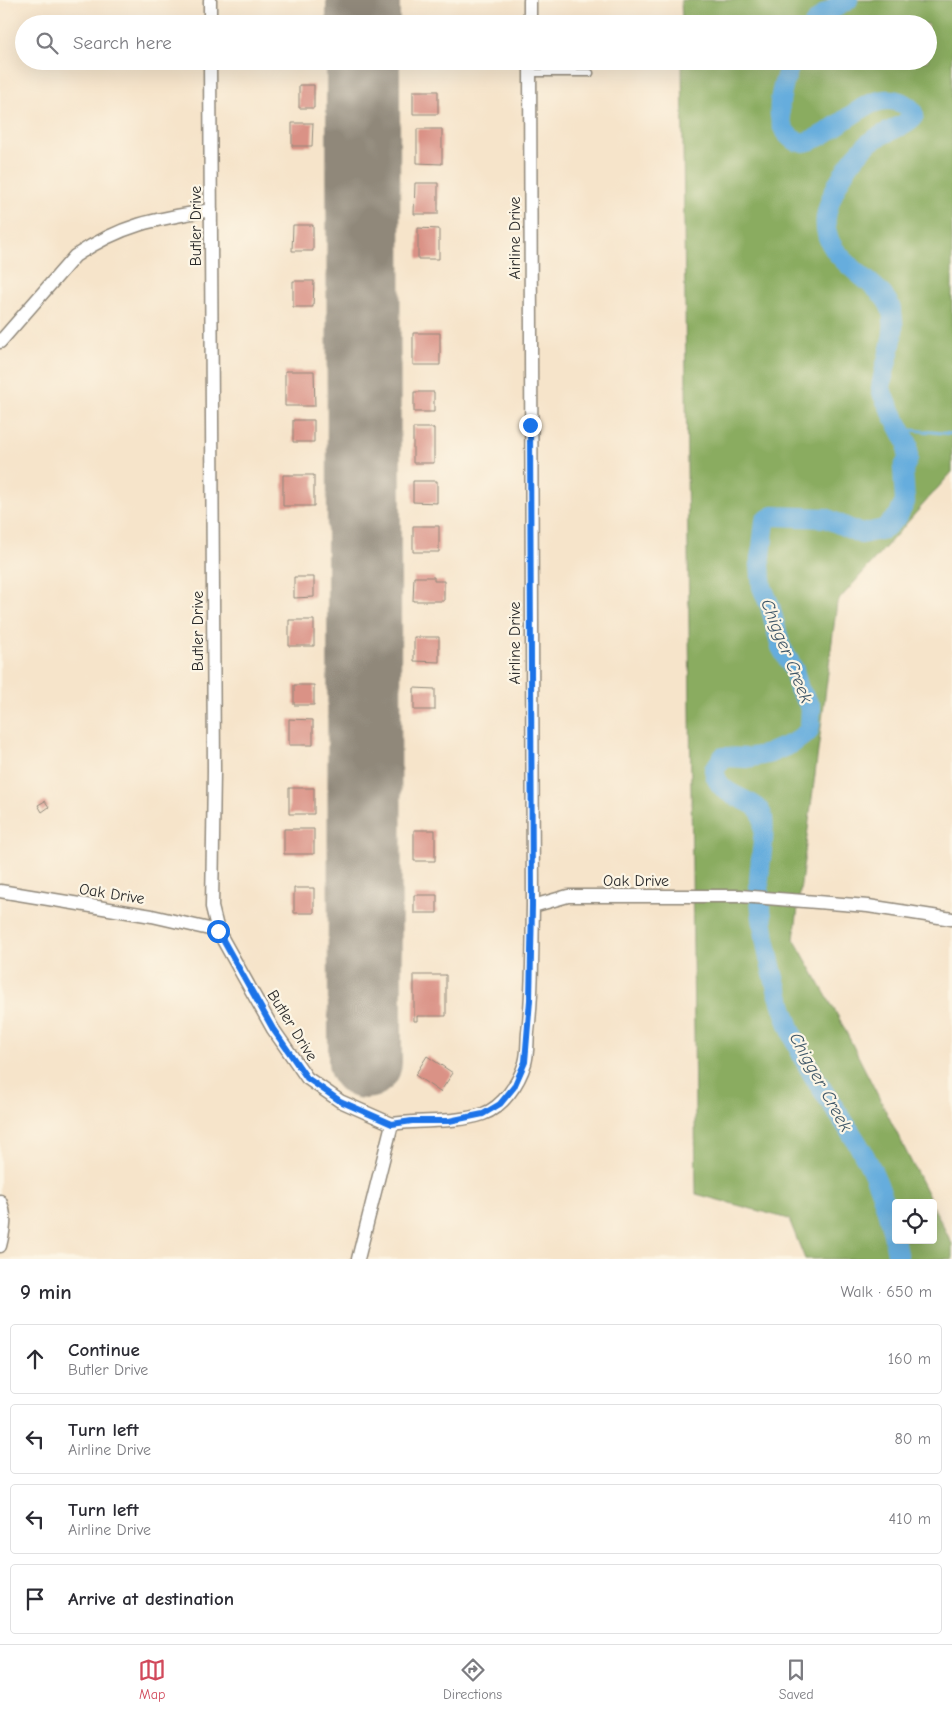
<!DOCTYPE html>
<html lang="en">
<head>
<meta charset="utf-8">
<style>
  :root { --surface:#fff; --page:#f7f7f7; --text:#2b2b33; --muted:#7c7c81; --line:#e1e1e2; --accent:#d1495b }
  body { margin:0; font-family:"Comic Neue",sans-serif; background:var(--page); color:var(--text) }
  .controls { position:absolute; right:15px; bottom:15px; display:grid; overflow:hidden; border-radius:5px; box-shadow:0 5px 20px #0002 }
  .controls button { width:45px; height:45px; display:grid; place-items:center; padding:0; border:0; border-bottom:1px solid var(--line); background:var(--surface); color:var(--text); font:25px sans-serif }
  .stop { position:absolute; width:15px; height:15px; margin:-11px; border:4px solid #1a73e8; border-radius:50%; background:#fff }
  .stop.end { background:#1a73e8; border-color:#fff; box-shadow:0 1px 5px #0008 }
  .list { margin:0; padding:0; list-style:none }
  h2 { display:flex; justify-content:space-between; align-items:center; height:65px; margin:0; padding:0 20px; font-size:21px }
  h2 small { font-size:16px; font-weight:400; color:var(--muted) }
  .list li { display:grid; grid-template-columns:32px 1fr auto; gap:15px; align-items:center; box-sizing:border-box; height:70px; margin:0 10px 10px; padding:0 10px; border:1px solid var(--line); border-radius:5px }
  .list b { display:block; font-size:19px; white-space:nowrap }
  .list p { margin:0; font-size:16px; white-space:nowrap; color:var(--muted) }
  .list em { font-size:16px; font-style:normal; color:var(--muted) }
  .icon { flex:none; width:28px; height:28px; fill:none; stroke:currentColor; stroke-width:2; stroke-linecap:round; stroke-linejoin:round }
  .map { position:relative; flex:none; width:952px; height:1259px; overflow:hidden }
  .search { position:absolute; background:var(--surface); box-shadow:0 5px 20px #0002; left:15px; right:15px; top:15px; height:55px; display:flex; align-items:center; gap:12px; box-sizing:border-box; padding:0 18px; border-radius:28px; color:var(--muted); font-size:19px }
  .sheet { height:385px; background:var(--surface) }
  nav { display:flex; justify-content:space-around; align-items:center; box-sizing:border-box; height:70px; border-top:1px solid var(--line); background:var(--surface); font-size:14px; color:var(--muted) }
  nav a { display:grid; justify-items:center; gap:2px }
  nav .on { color:var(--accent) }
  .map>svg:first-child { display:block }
</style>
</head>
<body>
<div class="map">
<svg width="952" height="1259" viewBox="0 0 952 1259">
  <rect width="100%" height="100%" fill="#fcf5e5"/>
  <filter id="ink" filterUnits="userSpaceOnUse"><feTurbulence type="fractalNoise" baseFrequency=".02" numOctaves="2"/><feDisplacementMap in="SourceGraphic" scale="10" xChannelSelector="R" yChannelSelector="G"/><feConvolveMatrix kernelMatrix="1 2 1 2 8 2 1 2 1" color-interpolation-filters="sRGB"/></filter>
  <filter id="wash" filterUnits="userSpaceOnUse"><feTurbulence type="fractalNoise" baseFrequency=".0096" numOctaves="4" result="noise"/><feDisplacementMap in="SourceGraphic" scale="20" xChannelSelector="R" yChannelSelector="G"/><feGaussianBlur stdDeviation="1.12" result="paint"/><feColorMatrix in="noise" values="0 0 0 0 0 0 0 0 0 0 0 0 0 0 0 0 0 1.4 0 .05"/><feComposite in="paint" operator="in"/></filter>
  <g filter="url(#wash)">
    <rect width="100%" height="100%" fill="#f6e4ca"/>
    <path fill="#8aac61" stroke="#5a6c46" d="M681,0H952V472L837,602L794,939L839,1018L932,1203H896V1240H933V1206L952,1244V1259H805L789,1219L696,1194L682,61H928V24H682Z"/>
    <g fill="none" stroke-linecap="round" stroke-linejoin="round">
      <path stroke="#66addd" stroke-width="3" d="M902,429L952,434"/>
      <path stroke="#66addd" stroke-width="20" d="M814,24L826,13L848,0
        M792,61C783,82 770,120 791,138C795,141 799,143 805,142C836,136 871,85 904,104C909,107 912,109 914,115C912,123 880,134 870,142C850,159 833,187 827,212C815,260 881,278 891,309C899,334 884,363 881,388L883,395L908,444V459L903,469L905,502L898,516L884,529L861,534L826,518L773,516L765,521L760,565L762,587L770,606L781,647L794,670L799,689L811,707L810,726L808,732L793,743L768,754L747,758L723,757L714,770C719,802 758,795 763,818C766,837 759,863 759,883C761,933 773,983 791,1030C810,1083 852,1124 874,1175C886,1201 893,1231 898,1259"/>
      <path stroke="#90887a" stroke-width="74" d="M363,0V24
        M363,61L365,1062"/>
    </g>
    <g id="blocks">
      <path fill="#da9286" d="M299,85H314V108H299Z
        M413,91H438V114H413Z
        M292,123H313L312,146H292Z
        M417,129H442V164L417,163Z
        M415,183H438V214H414Z
        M293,225H313V251H292Z
        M418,228L439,229V259H418Z
        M293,281H314L313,307H293Z
        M413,333H440V365H413Z
        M285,371H314L315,406H285Z
        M414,392H434V412H414Z
        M293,420H314V442H293Z
        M413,428H434V463H413Z
        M283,475H314V506H283Z
        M413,481H437V503L413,502Z
        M413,526H439V552H413Z
        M294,577H314V597L294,598Z
        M414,577H434V581H444V601H413Z
        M289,620H314V646H289Z
        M414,637H439V662L414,661Z
        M294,685H314V705H294Z
        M414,688L435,689V710H414Z
        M289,719L313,720V745H289Z
        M289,788H314V814H289Z
        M45,801L49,807L42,812L38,805Z
        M284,829H314V854H284Z
        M414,830H435V861H414Z
        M294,888H314V913H294Z
        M414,895H437V913H414Z
        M414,975H446V1016H417V1021H414Z
        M427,1056L453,1073L440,1092L415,1075Z"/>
    </g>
  </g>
  <g filter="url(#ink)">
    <use href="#blocks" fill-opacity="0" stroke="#90887a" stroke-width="1"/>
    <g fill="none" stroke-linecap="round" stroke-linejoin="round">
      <defs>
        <path id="lane" d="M530,73H590"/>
        <path id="street" d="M210,0V24
          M530,0V24
          M210,61L214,771L212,907L218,931L273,1029L307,1078L340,1101L392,1124
          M0,342L75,256C123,224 155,219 211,210
          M0,891L152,916L218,931
          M533,906L568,896H740L868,906L952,919
          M392,1124C422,1119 453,1124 483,1114C503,1107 519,1083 525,1063C528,1053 527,1042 528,1032C533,990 532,948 533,906L530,61
          M0,1201C7,1216 4,1230 0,1246
          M358,1259L392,1124"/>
      </defs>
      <use href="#lane" stroke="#90887a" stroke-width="9"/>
      <use href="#street" stroke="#90887a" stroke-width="15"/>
      <use href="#lane" stroke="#fff" stroke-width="6"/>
      <use href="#street" stroke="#fff" stroke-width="12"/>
    </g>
  </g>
  <g fill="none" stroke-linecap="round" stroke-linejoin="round" filter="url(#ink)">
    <path stroke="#1a73e8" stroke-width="6" d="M218,931L273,1029L307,1078L340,1101L392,1124L412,1121H449L483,1114L500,1104L514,1087L525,1062L530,1000L532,906L530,425"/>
  </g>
  <g text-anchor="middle" stroke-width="4.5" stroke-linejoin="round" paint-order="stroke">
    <g font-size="16" fill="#2b2b2b" stroke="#fcf5e5">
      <text transform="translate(195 226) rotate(-90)" y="6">Butler Drive</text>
      <text transform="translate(514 238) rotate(-90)" y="6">Airline Drive</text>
      <text transform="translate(197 631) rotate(-90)" y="6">Butler Drive</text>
      <text transform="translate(514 643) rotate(-90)" y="6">Airline Drive</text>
      <text x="636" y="886">Oak Drive</text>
      <text transform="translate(112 893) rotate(9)" y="6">Oak Drive</text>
      <text transform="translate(293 1025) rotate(58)" y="6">Butler Drive</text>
    </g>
    <g font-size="18" font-style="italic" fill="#405869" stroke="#fcf5e5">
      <text transform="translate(787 651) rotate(68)" y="6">Chigger Creek</text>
      <text transform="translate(821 1082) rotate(61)" y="6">Chigger Creek</text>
    </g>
  </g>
</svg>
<div class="controls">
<button><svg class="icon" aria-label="locate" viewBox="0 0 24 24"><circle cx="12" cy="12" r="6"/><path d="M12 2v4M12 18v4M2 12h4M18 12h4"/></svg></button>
</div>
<div class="stop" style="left:218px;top:931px"></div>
<div class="stop end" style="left:530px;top:425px"></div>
<div class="search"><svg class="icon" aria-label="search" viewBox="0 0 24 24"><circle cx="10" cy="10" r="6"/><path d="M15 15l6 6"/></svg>Search here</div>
</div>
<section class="sheet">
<h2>9 min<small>Walk · 650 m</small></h2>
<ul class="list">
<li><svg class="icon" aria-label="ahead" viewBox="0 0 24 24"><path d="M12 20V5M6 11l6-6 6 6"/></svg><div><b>Continue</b><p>Butler Drive</p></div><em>160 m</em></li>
<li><svg class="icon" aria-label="left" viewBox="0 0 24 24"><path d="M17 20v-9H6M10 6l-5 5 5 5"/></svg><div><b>Turn left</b><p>Airline Drive</p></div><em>80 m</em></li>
<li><svg class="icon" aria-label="left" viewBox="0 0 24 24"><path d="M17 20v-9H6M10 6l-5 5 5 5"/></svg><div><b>Turn left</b><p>Airline Drive</p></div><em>410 m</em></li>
<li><svg class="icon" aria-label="arrive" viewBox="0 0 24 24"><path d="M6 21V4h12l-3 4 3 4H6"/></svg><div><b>Arrive at destination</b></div></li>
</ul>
</section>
<nav>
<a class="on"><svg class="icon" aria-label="map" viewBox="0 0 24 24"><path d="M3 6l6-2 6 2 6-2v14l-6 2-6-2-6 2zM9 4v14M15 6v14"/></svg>Map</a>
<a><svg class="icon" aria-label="directions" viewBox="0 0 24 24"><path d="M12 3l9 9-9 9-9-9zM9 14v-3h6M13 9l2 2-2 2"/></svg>Directions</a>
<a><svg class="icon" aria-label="saved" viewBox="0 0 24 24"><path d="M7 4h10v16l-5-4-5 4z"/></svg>Saved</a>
</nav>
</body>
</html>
